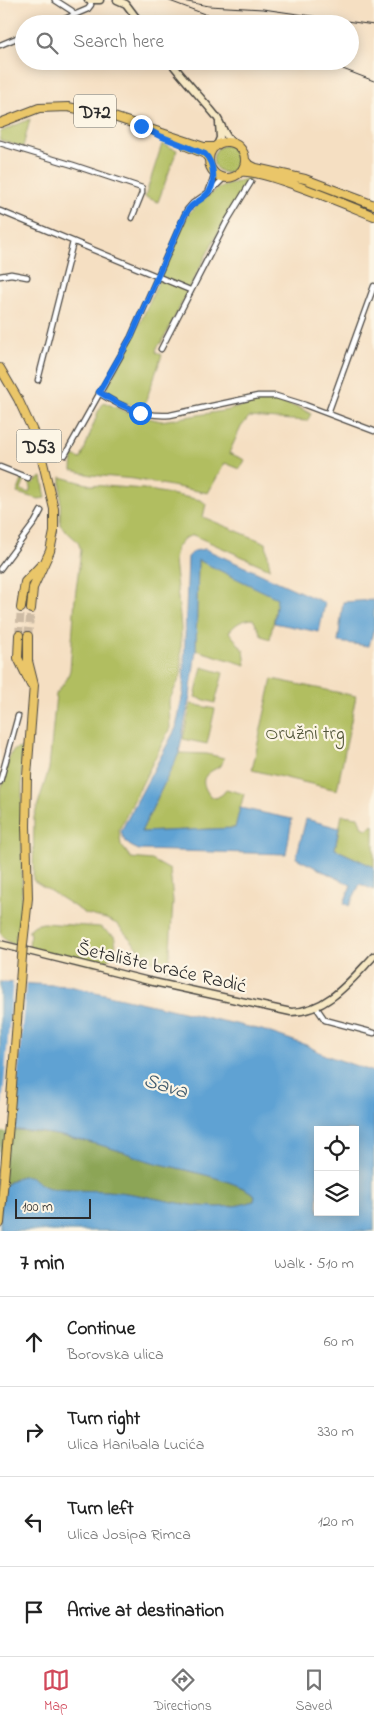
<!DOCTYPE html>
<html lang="en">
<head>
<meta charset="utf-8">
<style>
  :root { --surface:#fff; --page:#f2f2f2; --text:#222; --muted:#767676; --line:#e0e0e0; --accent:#d1495b }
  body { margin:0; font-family:"Indie Flower",sans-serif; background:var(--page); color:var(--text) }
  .controls { position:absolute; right:15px; bottom:15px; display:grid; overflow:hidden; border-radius:0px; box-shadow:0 2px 12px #0003 }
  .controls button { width:45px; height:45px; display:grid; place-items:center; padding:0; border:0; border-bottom:1px solid var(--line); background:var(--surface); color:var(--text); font:25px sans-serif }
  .scale { position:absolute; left:15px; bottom:12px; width:76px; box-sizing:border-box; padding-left:5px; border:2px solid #2b2b2b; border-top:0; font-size:14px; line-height:18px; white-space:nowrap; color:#2b2b2b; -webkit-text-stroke:4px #fcf5e5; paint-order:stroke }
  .stop { position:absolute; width:15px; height:15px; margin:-11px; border:4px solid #1a73e8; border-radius:50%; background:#fff }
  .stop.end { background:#1a73e8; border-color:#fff; box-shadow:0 1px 5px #0008 }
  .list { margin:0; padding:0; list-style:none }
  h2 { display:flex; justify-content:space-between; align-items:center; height:65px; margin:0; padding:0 20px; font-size:21px }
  h2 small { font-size:16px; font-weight:400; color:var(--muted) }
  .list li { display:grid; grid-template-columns:32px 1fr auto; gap:15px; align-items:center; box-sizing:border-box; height:90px; padding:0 20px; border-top:1px solid var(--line) }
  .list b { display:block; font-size:19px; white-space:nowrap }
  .list p { margin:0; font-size:16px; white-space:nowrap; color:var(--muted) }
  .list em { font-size:16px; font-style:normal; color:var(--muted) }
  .icon { flex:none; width:28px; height:28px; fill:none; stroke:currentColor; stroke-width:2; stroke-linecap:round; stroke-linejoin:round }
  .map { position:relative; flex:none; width:374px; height:1231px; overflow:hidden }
  .search { position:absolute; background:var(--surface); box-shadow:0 2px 12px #0003; left:15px; right:15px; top:15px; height:55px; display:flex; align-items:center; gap:12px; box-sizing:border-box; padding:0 18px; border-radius:28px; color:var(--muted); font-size:19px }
  .sheet { height:425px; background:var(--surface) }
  nav { display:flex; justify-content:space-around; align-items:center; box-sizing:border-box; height:70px; border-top:1px solid var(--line); background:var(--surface); font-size:14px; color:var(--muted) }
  nav a { display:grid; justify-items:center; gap:2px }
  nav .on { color:var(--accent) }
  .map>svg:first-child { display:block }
</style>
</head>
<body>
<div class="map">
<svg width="374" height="1231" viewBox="0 0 374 1231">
  <rect width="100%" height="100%" fill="#fcf5e5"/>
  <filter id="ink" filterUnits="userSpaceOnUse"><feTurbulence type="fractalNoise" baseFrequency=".02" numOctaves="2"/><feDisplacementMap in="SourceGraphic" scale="10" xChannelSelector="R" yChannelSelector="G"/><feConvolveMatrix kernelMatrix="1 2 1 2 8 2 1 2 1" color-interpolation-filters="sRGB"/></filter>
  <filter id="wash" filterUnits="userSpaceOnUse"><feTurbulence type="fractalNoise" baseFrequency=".0096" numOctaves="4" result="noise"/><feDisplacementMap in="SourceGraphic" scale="20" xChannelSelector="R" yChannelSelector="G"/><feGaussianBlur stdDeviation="1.12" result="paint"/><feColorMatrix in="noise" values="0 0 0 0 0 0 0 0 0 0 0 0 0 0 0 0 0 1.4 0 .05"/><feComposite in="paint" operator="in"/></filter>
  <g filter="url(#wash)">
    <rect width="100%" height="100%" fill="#f5dfc2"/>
    <path fill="#b1be60" stroke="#6e7446" d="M30,119L23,147L0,140V132Z
      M162,144L177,150L158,202L145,197Z
      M213 159a14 14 0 1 1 28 0a14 14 0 1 1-28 0Z
      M247,178L250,179L213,242L162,342L157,347L156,352L162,355L143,409C132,405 112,400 107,389L109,384L140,323L188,215C191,210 217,188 221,187C230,183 239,182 247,178Z
      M274,400L302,409L311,414L307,421L249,417L241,427L229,453L245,460L240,469L225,463L208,493L134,479L91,475L72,470L73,456L81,459L98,412L104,402L128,413L161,421L229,410L254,402Z
      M42,477L46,498L38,499L17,493L23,478L25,480L21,490L29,493L31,486L29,483L30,481L34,484L35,481Z
      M61,477L91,485L144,489L201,500L206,504L203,517L266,543L270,569L193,535L185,538L177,547L174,560L181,627V675L169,701L170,728L119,830L121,845L131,858L152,860L170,870L173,901L169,966L167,971L145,956L117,924L106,919L86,914L33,880L34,817L49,769L56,694L67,679L70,670L75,598L81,550L78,542L60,525Z
      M198,560L278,598L270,639L262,636L253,619C242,620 236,623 229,632L244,651L246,665L196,650Z
      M202,667L223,673L215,703L195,697Z
      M272,679L356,696L337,790L252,770Z
      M191,704L215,709L207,744L183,739Z
      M22,748V891L20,933H16V945L8,942L0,933V793L10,754L16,749Z
      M179,753L207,754L224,758L221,766C204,774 198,779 210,796L216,798L223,794L226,789L244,794L235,828L141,832Z
      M342,815L358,817L362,827L367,829L374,825V867L335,849Z
      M43,923L100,927L114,936C120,951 109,964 93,965L29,950L30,933H29V930L35,925Z"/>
    <path fill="#8ca556" stroke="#5c6840" d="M0,1129C39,1130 79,1138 117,1150C128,1153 138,1158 149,1161C177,1169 233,1178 255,1195L254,1201C213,1216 167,1199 126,1193C100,1189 74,1192 49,1188C39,1185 30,1174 18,1177C13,1178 5,1185 0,1188Z"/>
    <path fill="#5fa2d3" stroke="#45667f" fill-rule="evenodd" d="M205,549L325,603L319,632L274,623L277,598L198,560L196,650L190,696L179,753L141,832L235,828L240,808L292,819L286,854L139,850C129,846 123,842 121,831L176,728L183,693L188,557L194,551Z
      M374,600V628L369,646L338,642L343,602Z
      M306,819L339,828L335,849L374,867V890L360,884L349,906L344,903L351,885L296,858Z
      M0,982L69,986L262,1030L306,1045L325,1055L374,1072V1231H0V1188C10,1183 20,1172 31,1177C37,1181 42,1186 49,1188C74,1192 100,1189 126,1193C167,1199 213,1216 254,1201L255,1195C233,1178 177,1169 149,1161C138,1158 128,1153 117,1150C79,1138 39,1130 0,1129ZM318,1130H355V1212H318Z"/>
    <path fill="#f5dfc2" d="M13,980H26L13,1132H0Z"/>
  </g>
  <g filter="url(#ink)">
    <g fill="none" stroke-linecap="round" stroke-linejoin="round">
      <path stroke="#cdbba4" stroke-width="8" stroke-dasharray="8 4" stroke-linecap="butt" d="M19,635L21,608
        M28,636L31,609"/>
      <defs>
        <path id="minor" d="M55,0L72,11L74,15
          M53,24L88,9L91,5L90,0
          M0,45L24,35
          M0,143L73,165L142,188V193L132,218
          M208,193L214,177L213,171
          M0,211L190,290
          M0,276L11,274L27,277
          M161,349L226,223L251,182
          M38,380L73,242
          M99,393C122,407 142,417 170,415L258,396H276L305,405L374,431
          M328,413L374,286
          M65,455L131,337L187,210L193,203L213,189L225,177
          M0,467L28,478
          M0,569L35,522L41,511
          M0,782L18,716
          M316,1007L325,1020L374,1033"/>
        <path id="secondary" d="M88,0H100
          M117,0L126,4L141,24
          M170,61C184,80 201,97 216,116C222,124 224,136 232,142
          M217,145L220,138L219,123
          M0,944L149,981L291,1012C327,1012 351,980 374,956"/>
        <path id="primary" d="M0,123L39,108L68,107L108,115L204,147H215
          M209 160a18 18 0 1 1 36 0a18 18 0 1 1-36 0Z
          M186,146L205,154L209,159
          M245,160L248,164L256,168L305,179L374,205
          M240,172C261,168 349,206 374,216
          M0,368L18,399L38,442L54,509V532L50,551L33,588L31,609
          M21,608L25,582L41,565
          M19,635L18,658L31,685
          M23,944L28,898L26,826L27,776L34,685L28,661V636
          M0,1223L9,1124"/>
      </defs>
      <use href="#minor" stroke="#494642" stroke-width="7"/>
      <use href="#secondary" stroke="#494642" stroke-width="9"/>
      <use href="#primary" stroke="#494642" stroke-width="10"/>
      <use href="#minor" stroke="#fff" stroke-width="4.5"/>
      <use href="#secondary" stroke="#f7e8c3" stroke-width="6"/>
      <use href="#primary" stroke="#eac669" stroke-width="8"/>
      <path stroke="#2b2b2b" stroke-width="1" d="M167,0L231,24
        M177,0L209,6L263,9L374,25
        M322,61L374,81"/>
      <defs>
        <path id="primary-bridge" d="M9,1124L23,944"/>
      </defs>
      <use href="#primary-bridge" stroke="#494642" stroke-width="10" stroke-linecap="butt"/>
      <use href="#primary-bridge" stroke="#eac669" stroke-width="8"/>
    </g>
  </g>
  <g fill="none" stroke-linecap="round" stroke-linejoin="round" filter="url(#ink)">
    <path stroke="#1a73e8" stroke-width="6" d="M140,413L115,402L99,392L131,337L184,216C192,201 198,204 207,194C217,184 214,163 205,154L160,136L141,126"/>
  </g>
  <g text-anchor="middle" stroke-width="4.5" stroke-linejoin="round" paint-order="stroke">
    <g fill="#fcf5e5" stroke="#6a6863" stroke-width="1">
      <rect x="74" y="94.5" width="42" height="33" rx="4"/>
      <rect x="16.5" y="429.5" width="45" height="33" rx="4"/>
    </g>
    <g font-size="19" font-weight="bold" fill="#2b2b2b">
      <text x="95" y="118">D72</text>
      <text x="39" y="453">D53</text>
    </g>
    <g font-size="20" fill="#53573b" stroke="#fcf5e5">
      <text x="305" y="739">Oružni trg</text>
    </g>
    <g font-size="20" fill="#2b2b2b" stroke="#fcf5e5">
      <text transform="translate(162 966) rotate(13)" y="7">Šetalište braće Radić</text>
    </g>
    <g font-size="21" font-style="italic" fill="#405b6e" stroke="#fcf5e5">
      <text transform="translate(166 1085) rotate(17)" y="7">Sava</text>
    </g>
  </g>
</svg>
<div class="controls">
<button><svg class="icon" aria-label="locate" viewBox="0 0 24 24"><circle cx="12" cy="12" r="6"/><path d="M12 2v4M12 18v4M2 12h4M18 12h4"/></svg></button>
<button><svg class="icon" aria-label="layers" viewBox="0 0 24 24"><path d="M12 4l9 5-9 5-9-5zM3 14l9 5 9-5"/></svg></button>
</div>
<div class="scale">100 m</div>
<div class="stop" style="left:140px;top:413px"></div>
<div class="stop end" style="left:141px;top:126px"></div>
<div class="search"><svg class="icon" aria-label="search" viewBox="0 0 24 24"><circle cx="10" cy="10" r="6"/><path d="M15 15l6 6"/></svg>Search here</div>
</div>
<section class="sheet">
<h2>7 min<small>Walk · 510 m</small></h2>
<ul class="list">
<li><svg class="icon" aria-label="ahead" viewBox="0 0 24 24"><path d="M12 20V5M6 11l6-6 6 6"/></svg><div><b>Continue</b><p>Borovska ulica</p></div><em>60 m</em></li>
<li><svg class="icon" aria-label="right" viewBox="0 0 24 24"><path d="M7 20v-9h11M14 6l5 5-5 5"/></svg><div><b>Turn right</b><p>Ulica Hanibala Lucića</p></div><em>330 m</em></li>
<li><svg class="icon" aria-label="left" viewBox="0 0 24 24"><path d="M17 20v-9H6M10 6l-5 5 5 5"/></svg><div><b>Turn left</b><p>Ulica Josipa Rimca</p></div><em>120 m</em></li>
<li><svg class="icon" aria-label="arrive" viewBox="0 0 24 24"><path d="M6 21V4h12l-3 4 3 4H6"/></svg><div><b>Arrive at destination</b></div></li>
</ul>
</section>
<nav>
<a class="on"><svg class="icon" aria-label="map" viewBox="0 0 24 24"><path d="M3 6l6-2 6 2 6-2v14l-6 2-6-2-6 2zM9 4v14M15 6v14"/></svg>Map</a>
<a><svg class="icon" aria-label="directions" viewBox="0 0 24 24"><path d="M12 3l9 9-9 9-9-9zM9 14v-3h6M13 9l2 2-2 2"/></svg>Directions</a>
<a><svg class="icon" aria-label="saved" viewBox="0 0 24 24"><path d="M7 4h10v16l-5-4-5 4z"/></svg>Saved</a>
</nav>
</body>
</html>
